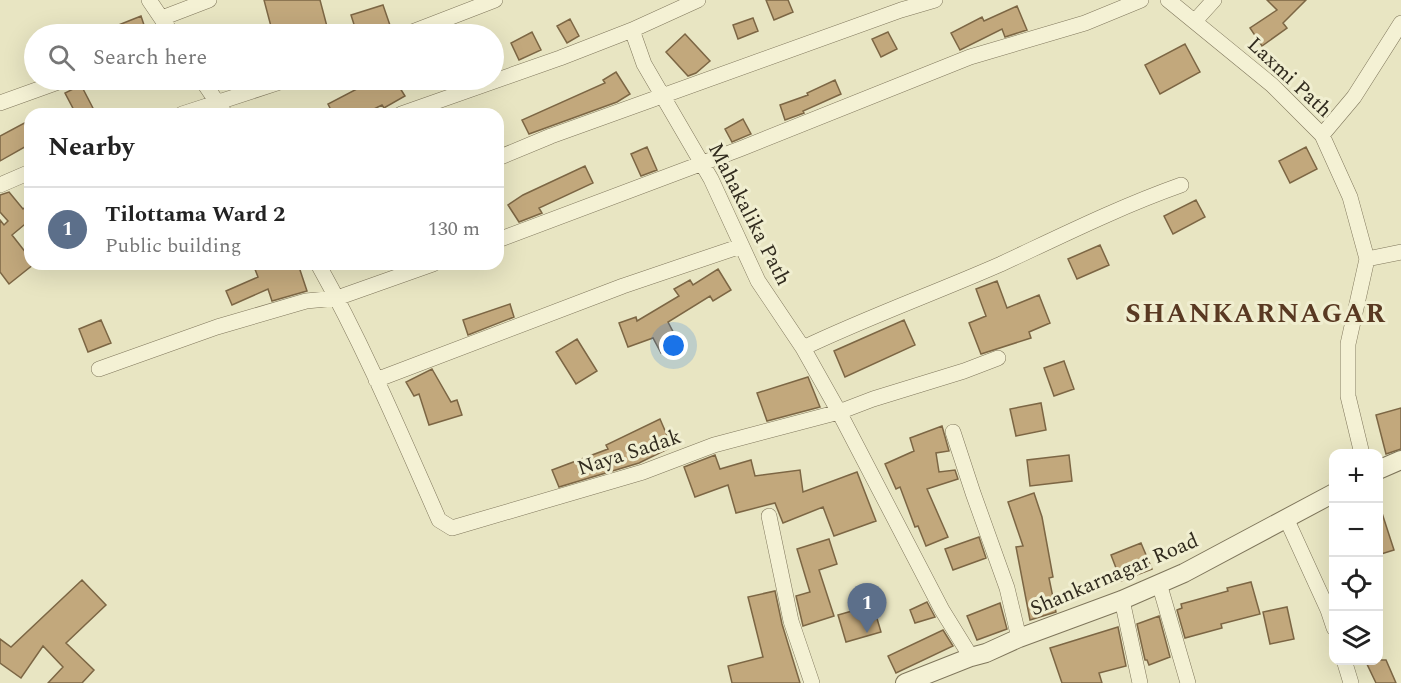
<!DOCTYPE html>
<html lang="en">
<head>
<meta charset="utf-8">
<style>
  :root { --surface:#fff; --page:#f6f6f6; --text:#222; --muted:#767676; --line:#e0e0e0; --accent:#874432 }
  body { margin:0; font-family:Spectral,serif; background:var(--page); color:var(--text) }
  .controls { position:absolute; right:18px; bottom:18px; display:grid; overflow:hidden; border-radius:12px; box-shadow:0 6px 24px #0002 }
  .controls button { width:54px; height:54px; display:grid; place-items:center; padding:0; border:0; border-bottom:2px solid var(--line); background:var(--surface); color:var(--text); font:30px sans-serif }
  .you { position:absolute; left:674px; top:346px; width:21px; height:21px; margin:-15px; border:4px solid #fff; border-radius:50%; background:#1a73e8; box-shadow:0 0 0 9px #1a73e833 }
  .badge { display:grid; place-items:center; width:39px; height:39px; border-radius:50%; background:var(--accent); color:#fff; font-size:20px; font-weight:700 }
  .pin { position:absolute; translate:-50% -50px; filter:drop-shadow(0 2px 3px #0008) }
  .pin::after { content:''; position:absolute; top:32px; width:21px; height:18px; background:inherit; clip-path:polygon(0 0,100% 0,50% 100%) }
  .list { margin:0; padding:0; list-style:none }
  h2 { display:flex; justify-content:space-between; align-items:center; height:78px; margin:0; padding:0 24px; font-size:26px }
  h2 small { font-size:20px; font-weight:400; color:var(--muted) }
  .list li { display:grid; grid-template-columns:39px 1fr auto; gap:18px; align-items:center; box-sizing:border-box; height:84px; padding:0 24px; border-top:2px solid var(--line) }
  .list b { display:block; font-size:22px; white-space:nowrap }
  .list p { margin:0; font-size:20px; white-space:nowrap; color:var(--muted) }
  .list em { font-size:20px; font-style:normal; color:var(--muted) }
  .icon { flex:none; width:33px; height:33px; fill:none; stroke:currentColor; stroke-width:2; stroke-linecap:round; stroke-linejoin:round }
  .map { position:relative; flex:none; width:1401px; height:683px; overflow:hidden }
  .search { position:absolute; background:var(--surface); box-shadow:0 6px 24px #0002; left:24px; top:24px; width:480px; height:66px; display:flex; align-items:center; gap:15px; box-sizing:border-box; padding:0 21px; border-radius:33px; color:var(--muted); font-size:22px }
  .panel { position:absolute; background:var(--surface); box-shadow:0 6px 24px #0002; left:24px; top:108px; width:480px; height:162px; border-radius:18px }
  .map>svg:first-child { display:block }
</style>
</head>
<body>
<div class="map">
<svg width="1401" height="683" viewBox="0 0 1401 683">
  <rect width="100%" height="100%" fill="#e8e5c2"/>
  <path fill="#c2a87c" stroke="#7c6644" stroke-width="1.5" d="M264,0H320L329,34H273Z
    M766,0H788L793,12L774,20Z
    M1267,0H1306L1283,23L1287,28L1262,46L1250,28L1277,10Z
    M383,5L393,34H357L351,15Z
    M1017,6L1027,30L1005,37L1002,29L960,50L951,33L982,17L984,21Z
    M141,16L147,34H96Z
    M753,18L758,31L738,39L733,25Z
    M570,19L579,36L567,43L557,26Z
    M532,32L541,50L519,60L511,43Z
    M888,32L897,49L881,57L872,39Z
    M685,34L710,61L696,73L688,76L666,52Z
    M1185,44L1200,72L1160,94L1145,65Z
    M616,72L630,94L617,102L529,134L522,120L605,83L603,80Z
    M374,80H395L405,96L384,108L382,105L364,114H333L328,104Z
    M835,80L841,94L803,111L804,113L785,120L780,105L808,95L807,93Z
    M81,85L96,114H76L65,93Z
    M743,119L751,134L732,142L725,129Z
    M30,120V144L0,161V136Z
    M647,147L657,170L641,176L631,154Z
    M1306,147L1317,169L1290,183L1279,161Z
    M585,166L593,183L539,208L542,213L519,222L508,205L523,195Z
    M9,192L23,209L30,203V220L12,235L30,258V264H34L9,284L0,272V220L4,225L8,221L0,212V195Z
    M1196,200L1205,217L1173,234L1164,216Z
    M1100,245L1109,265L1077,279L1068,259Z
    M253,264H291L293,269L299,267L307,291L272,301L268,289L232,305L226,291L258,277Z
    M718,269L731,290L713,301L710,296L668,322L679,343L661,353L653,338L628,347L619,323L636,317L637,321L679,296L674,289L690,280L693,285Z
    M997,281L1007,308L1039,295L1050,323L1029,332L1031,338L981,354L969,323L986,316L976,289Z
    M510,304L514,317L468,335L463,320Z
    M101,320L111,343L88,352L79,329Z
    M904,320L915,345L845,377L834,351Z
    M577,339L597,371L576,384L556,352Z
    M1064,361L1074,389L1054,396L1044,368Z
    M432,369L451,402L457,400L462,415L429,425L419,394L414,396L406,382Z
    M808,377L820,407L767,421L757,393Z
    M1041,403L1046,430L1016,436L1010,409Z
    M1401,408V449L1386,454L1376,415Z
    M660,419L672,447L639,463L559,487L552,470L608,449L606,445Z
    M942,426L949,451L936,453L939,472L955,470L958,479L927,489L948,537L926,546L918,526L915,527L900,487L896,489L885,464L914,451L910,438Z
    M715,455L720,469L751,460L755,476L800,470L803,492L857,472L876,521L834,536L823,507L783,523L775,503L736,513L728,485L695,497L684,467Z
    M1069,455L1072,481L1030,486L1027,460Z
    M1034,493L1042,517L1053,577L1049,578L1056,612L1030,620L1016,547L1023,546L1008,502Z
    M1381,510L1394,550L1378,555V511Z
    M979,537L986,558L953,570L945,549Z
    M829,539L837,564L819,570L834,616L803,626L796,596L810,592L797,549Z
    M1141,543L1152,569L1121,581L1111,555Z
    M82,580L106,605L66,643L94,670L82,683H48L63,667L43,646L21,678L0,663V639L11,647Z
    M1251,582L1260,614L1221,624L1222,628L1185,638L1177,610L1182,608L1181,604L1228,591L1227,588Z
    M775,591L782,624L800,683H732L728,666L763,657L748,597Z
    M927,602L935,617L915,623L910,610Z
    M1000,603L1007,629L977,640L967,616Z
    M873,605L881,632L846,642L838,615Z
    M1287,607L1294,639L1270,644L1263,612Z
    M1159,616L1170,657L1149,665L1147,660H1145L1137,624Z
    M1118,627L1126,666L1099,673L1102,683H1062L1050,648Z
    M943,630L953,646L896,673L888,656Z
    M1365,660H1386L1396,683H1376Z"/>
  <g fill="none" stroke-linecap="round" stroke-linejoin="round">
    <defs>
      <path id="minor" d="M149,0L172,34
        M1168,0L1272,85L1322,135L1350,197L1367,259L1348,344V396L1362,454
        M162,18L209,0
        M1195,21L1214,0
        M632,30L644,64L711,179L758,281L803,348L839,412L942,610L971,657
        M407,34L495,0
        M202,80L225,114
        M0,103L64,80
        M182,114L286,80
        M401,114L560,58L632,30L698,0
        M1322,135L1354,97L1401,23
        M498,158L551,136L901,10L935,0
        M0,185L30,172
        M498,240L740,149L970,57L1085,23L1141,0
        M1367,259L1401,252
        M318,264C364,346 401,434 439,520L452,528L643,472L714,445L839,412L873,399L964,371L998,358
        M803,348C868,317 935,293 1001,264C1061,236 1119,207 1181,185
        M99,369L217,327L306,301L337,298L433,264
        M376,380L623,286L741,246
        M953,432L973,493L1007,588L1019,638
        M769,516L791,621L812,683
        M1286,518L1328,610L1334,628
        M1159,583L1188,683
        M1122,600L1140,683
        M1344,660L1351,683"/>
      <path id="tertiary" d="M1378,470L1401,460
        M905,683L971,657L986,653L1019,638L1122,600L1184,573L1334,493"/>
    </defs>
    <use href="#minor" stroke="#7f765b" stroke-width="16"/>
    <use href="#tertiary" stroke="#7f765b" stroke-width="20"/>
    <use href="#minor" stroke="#f4f1d4" stroke-width="15"/>
    <use href="#tertiary" stroke="#f4f1d4" stroke-width="18"/>
  </g>
  <g text-anchor="middle" stroke-width="6" stroke-linejoin="round" paint-order="stroke">
    <g font-size="21" fill="#312b1e" stroke="#f0eed0">
      <text transform="translate(1290 77) rotate(43)" y="7">Laxmi Path</text>
      <text transform="translate(750 214) rotate(63)" y="7">Mahakalika Path</text>
      <text transform="translate(629 452) rotate(-18)" y="7">Naya Sadak</text>
      <text transform="translate(1114 574) rotate(-23)" y="7">Shankarnagar Road</text>
    </g>
    <g font-size="27" font-weight="bold" letter-spacing="1.5" fill="#593922" stroke="#f0eed0">
      <text x="1256" y="322">SHANKARNAGAR</text>
    </g>
  </g>
</svg>
<div class="controls">
<button>+</button>
<button>−</button>
<button><svg class="icon" aria-label="locate" viewBox="0 0 24 24"><circle cx="12" cy="12" r="6"/><path d="M12 2v4M12 18v4M2 12h4M18 12h4"/></svg></button>
<button><svg class="icon" aria-label="layers" viewBox="0 0 24 24"><path d="M12 4l9 5-9 5-9-5zM3 14l9 5 9-5"/></svg></button>
</div>
<div class="you"></div>
<div class="pin badge" style="left:867px;top:633px;background:#5c6f8a">1</div>
<div class="search"><svg class="icon" aria-label="search" viewBox="0 0 24 24"><circle cx="10" cy="10" r="6"/><path d="M15 15l6 6"/></svg>Search here</div>
<section class="panel">
<h2>Nearby<small></small></h2>
<ul class="list">
<li><span class="badge" style="background:#5c6f8a">1</span><div><b>Tilottama Ward 2</b><p>Public building</p></div><em>130 m</em></li>
</ul>
</section>
</div>
</body>
</html>
